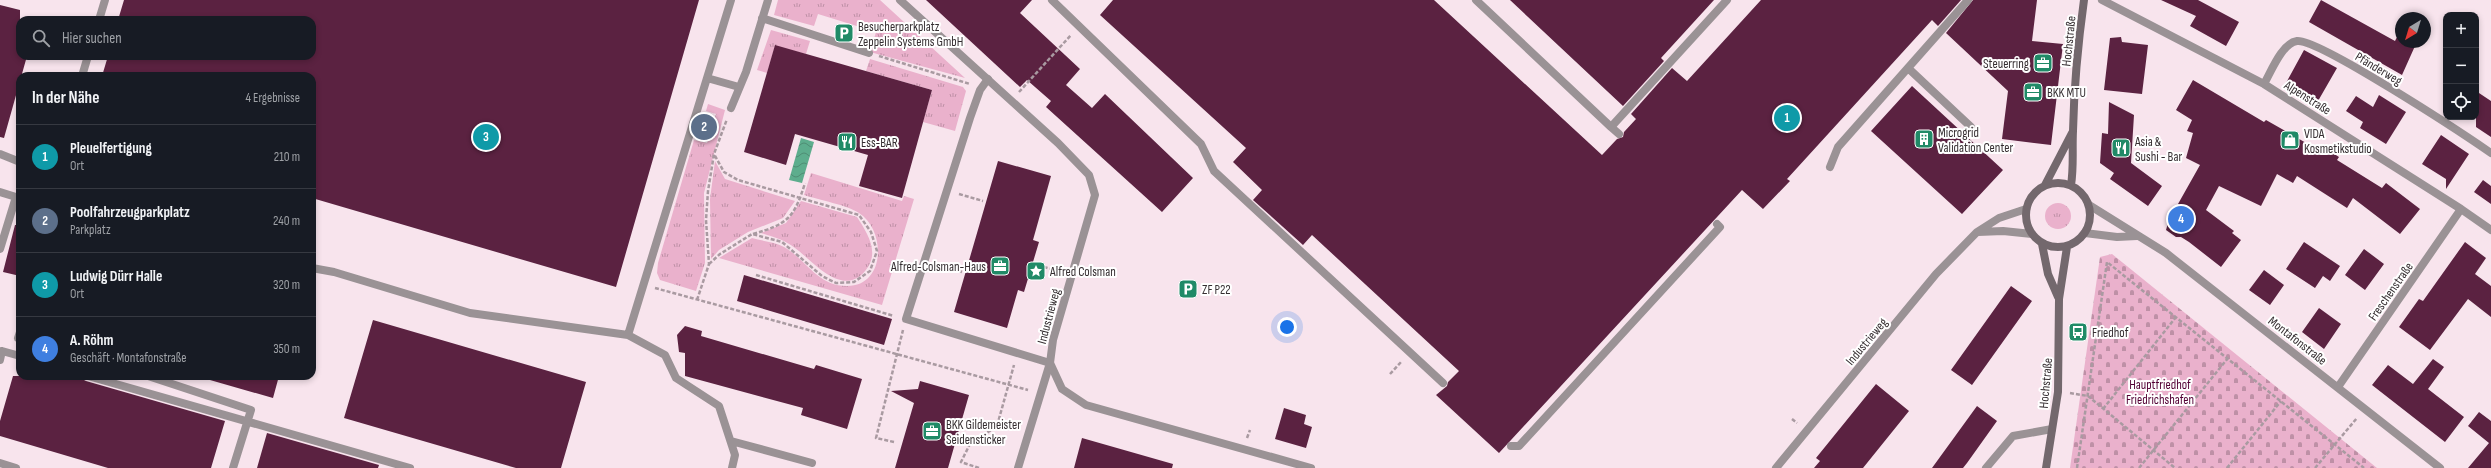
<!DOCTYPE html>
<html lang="de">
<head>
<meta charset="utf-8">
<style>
  :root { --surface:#171b24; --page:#20242c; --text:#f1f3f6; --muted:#9ea1a6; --line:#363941; --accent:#d93025 }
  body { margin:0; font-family:"Sofia Sans Condensed",sans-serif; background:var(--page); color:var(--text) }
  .controls { position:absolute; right:12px; top:12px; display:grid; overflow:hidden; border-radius:8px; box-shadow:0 2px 6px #0003 }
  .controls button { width:36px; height:36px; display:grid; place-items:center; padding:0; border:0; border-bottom:1px solid var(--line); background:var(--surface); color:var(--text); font:20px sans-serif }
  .compass { position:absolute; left:2395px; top:12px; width:36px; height:36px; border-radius:50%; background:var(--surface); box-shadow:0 2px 6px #0003; rotate:218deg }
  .you { position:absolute; left:1287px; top:327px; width:14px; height:14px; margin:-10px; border:3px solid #fff; border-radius:50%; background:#1a73e8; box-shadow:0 0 0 6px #1a73e833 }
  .badge { display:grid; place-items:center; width:26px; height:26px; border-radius:50%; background:var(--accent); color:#fff; font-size:13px; font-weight:700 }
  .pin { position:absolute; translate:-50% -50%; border:2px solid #fff; box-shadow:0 1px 4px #0006 }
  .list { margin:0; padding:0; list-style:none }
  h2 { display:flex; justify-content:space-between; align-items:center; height:52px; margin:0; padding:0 16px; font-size:17px }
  h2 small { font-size:13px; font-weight:400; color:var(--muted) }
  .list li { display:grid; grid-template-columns:26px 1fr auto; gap:12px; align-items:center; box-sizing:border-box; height:64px; padding:0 16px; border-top:1px solid var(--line) }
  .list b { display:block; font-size:15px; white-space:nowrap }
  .list p { margin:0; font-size:13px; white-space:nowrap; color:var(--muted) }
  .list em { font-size:13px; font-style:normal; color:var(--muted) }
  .icon { flex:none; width:22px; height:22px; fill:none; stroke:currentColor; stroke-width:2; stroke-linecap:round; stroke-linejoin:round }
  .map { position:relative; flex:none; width:2491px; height:468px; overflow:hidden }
  .search { position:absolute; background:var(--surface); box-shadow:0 2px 6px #0003; left:16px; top:16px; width:300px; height:44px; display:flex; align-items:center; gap:10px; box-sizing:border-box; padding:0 14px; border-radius:12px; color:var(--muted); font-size:15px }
  .panel { position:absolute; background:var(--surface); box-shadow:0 2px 6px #0003; left:16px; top:72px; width:300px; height:308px; border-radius:12px }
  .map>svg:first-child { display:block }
</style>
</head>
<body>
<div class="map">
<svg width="2491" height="468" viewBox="0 0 2491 468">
  <defs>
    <pattern id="grass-tufts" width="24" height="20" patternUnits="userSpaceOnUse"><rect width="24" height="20" fill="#eab1cc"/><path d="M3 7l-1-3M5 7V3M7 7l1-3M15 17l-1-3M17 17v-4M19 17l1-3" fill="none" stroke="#be90a6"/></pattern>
    <pattern id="cemetery-stones" width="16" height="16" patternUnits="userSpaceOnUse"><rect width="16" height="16" fill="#eab1cc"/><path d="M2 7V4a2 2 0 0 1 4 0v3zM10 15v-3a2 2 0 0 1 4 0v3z" fill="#be90a6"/></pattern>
    <pattern id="water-waves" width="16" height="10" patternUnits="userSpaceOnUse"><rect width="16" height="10" fill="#5dad8d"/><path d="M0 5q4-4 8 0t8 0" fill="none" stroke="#4e8d74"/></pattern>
  </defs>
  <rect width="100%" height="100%" fill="#f8e4ed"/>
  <path fill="url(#grass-tufts)" d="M778,0H880L965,78L870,52L876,32L818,14L814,26L774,15Z
    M771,30L810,41L806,54L775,46L767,73L757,70Z
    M870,59L963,87L966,91L955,131L923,122L932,90L866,71Z
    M708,104L725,110L704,193L705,263L696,291L660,280L657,273L658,263L694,140L707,143L716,114L706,111Z
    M715,161L725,179L795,201L783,218L748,232L719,250L711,259L710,199Z
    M811,173L902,201L904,196L914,199L882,305L719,258L752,238C762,241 775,242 784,247C807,260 817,286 847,286C886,286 886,230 859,213C847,205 819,200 804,195Z
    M801,201L857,217C866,231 879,250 868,267C845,302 813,261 795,248C785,240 773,237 761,233L786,223Z
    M2045 216a13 13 0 1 1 26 0a13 13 0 1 1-26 0Z"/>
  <path fill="url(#cemetery-stones)" d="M2112,254L2377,468H2070L2100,257Z"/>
  <path fill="url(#water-waves)" d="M801,138L814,142L802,183L789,180Z"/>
  <path fill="#5b2241" d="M124,0H699L616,287L312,198V76H102L108,56H312V20H118Z
    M926,0H1032L1020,13L1080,69L1066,85L1092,108L1105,94L1193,178L1162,212L1046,107L1051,101L1027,80L1020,87Z
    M1113,0H1434L1602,155L1617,139L1623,137L1624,132L1636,119L1631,114L1672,68L1687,81L1761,0H1961L1938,26L1932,20L1787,179L1790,181L1763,209L1742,190L1499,453L1436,395L1447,386L1448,382L1459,371L1312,235L1303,245L1253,200L1262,190L1233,162L1246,148L1100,15Z
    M1510,0H1714L1661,58L1664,61L1623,106Z
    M1973,0H2037L2032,41L2063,44L2051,145L2002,139L2008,91L1946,33Z
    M2161,0H2198L2239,22L2226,46L2190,26L2196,16Z
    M2321,0L2395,41L2397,37L2401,39V42L2415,46L2402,75L2309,22Z
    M0,5L20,10V56H27L4,138L0,137Z
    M2121,37L2122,42L2148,45L2142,94L2104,90L2110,38Z
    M775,45L932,90L902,198L859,186L868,155L795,134L786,165L744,152Z
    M2304,50L2337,68L2318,101L2286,83Z
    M2193,80L2264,122L2266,120L2322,152L2325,148L2339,157L2337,160L2382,188L2386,183L2420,209L2400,234L2353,198L2347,208L2297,176L2293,183L2277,174L2261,206L2219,186L2206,210L2234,231L2232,233L2241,240L2221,267L2189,242L2181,237H2176L2166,230L2169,220L2183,207L2178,204L2200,165L2186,158L2193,133L2187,131L2192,120L2176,110Z
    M1912,86L2003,170L1962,214L1871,131Z
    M2476,91L2491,101V137L2476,127Z
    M2379,95L2406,112L2386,144L2360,128L2363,122L2346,111L2356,96L2373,107Z
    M2109,102L2134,115L2131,163L2162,186L2148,206L2110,179L2114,173L2100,163L2102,133L2108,134Z
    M2441,135L2469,154L2446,189V179L2422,164Z
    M998,161L1051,176L1033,240L1039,242L1024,292L1018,290L1007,328L954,312Z
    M2483,180L2491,186V204L2474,192Z
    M15,225H20V276L3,272Z
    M2304,242L2340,266L2330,281L2323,276L2315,288L2286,269Z
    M2465,242L2486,258L2475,274L2491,286V317L2468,299L2430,350L2399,327L2419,299L2423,301Z
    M2364,249L2384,264L2365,290L2345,275Z
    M2264,270L2284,285L2270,305L2249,290Z
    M744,275L892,319L884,345L737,301Z
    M2011,286L2032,301L1972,385L1951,370Z
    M2319,308L2341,324L2324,349L2302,332Z
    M373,320L586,382L561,468H516L344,418Z
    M685,326L702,331L701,336L814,369L816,365L862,379L847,429L801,415L803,408L685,376V353L679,352L677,335Z
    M2433,359L2444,367L2428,389L2464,417L2445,442L2372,385L2388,365L2413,384Z
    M13,376H76L86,381L225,421L211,468H108L0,436V421Z
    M211,376H279L273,398L210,380Z
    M920,381L969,395L948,468H895L914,403L891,391L918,389Z
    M1876,384L1909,411L1863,468H1814L1820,461L1816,458Z
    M1977,406L1997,421L1967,463L1963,468H1932Z
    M1284,408L1306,415L1304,424L1312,427L1306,448L1275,439Z
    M2479,412L2491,421V468H2468L2489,443L2468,426Z
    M267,433L379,465L378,468H257Z
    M1082,438L1173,464L1172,468H1074Z"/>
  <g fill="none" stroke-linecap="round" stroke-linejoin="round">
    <path stroke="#a99aa1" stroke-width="2.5" stroke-dasharray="4 2" stroke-linecap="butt" d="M879,56L970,84
      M1019,92L1071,35
      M959,194L983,201
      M753,234C787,224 794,219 805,183
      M709,264L720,254L752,234L782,242L822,276L836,283L854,282L870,271L877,251L871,232L859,215L738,180L724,172L714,154
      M936,264L962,272
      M1038,265L1060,272
      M756,275L894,316
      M655,288L1028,390
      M697,300L709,264L706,220L708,191L714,154L727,119
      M1390,374L1402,361
      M2070,393L2088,396L2175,468
      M2103,409L2176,317
      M1792,419L1797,423
      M1247,438L1250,430
      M894,442L876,438L903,330
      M979,468L961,462L970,444L997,426L1014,365
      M2077,468L2107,262L2364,468
      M2139,468L2228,358
      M2227,468L2281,401
      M2315,468L2357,418"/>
    <path stroke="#9a9295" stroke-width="8" d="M1052,0L1201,144L1214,171L1443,383
      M1476,0L1611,127L1727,0
      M762,18L869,53
      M99,20L105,0
      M1908,68L1971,127
      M82,76L88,56
      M707,78L739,87
      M988,79L980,90L970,118L906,319L1050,363L1018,468
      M731,108L746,72L768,0
      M1611,127L1619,134
      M0,154L20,162
      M1830,167L1838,147L1968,0
      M0,192L16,197L0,249
      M312,268L334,272L470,313L628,335L731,0
      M20,332L18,338H20
      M628,335L665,355L676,378L719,406L735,455L732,468
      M0,360L2,351L20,356
      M88,376L410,468
      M148,376L251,410L233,468
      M731,441L812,463
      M1511,446H1519L1720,227L1717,224
      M0,463L16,468"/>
    <path stroke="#9a9295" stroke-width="8" d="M900,0L1058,143L1089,175L1095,195L1053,340L1050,363L1062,389L1086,405L1311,468
      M2102,0L2264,84L2461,209L2491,230
      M2264,84C2271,72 2282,43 2297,41C2318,38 2465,135 2491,153
      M2089,205L2166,253L2440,468
      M1978,232L2003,231L2032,234
      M2085,233L2117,237L2137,236
      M2338,387L2461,209
      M1776,468L1936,274L1977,232L1999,218L2026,209
      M1986,468L2013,436L2052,429"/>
    <path stroke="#73686d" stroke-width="8" d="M2026 215a32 32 0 1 1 64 0a32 32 0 1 1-64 0Z
      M2045,185L2072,133
      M2071,185C2074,166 2072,150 2073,131C2074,87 2078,43 2084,0
      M2042,244L2048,274L2058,297
      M2046,468L2058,392L2059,299L2067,247"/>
  </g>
  <defs>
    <symbol id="parking-square" viewBox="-11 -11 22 22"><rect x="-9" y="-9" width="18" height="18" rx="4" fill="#208a67" stroke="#fff"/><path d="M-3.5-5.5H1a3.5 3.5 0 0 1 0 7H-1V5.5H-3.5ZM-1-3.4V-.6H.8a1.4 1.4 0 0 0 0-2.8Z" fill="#fff"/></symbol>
    <symbol id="office-square" viewBox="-11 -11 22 22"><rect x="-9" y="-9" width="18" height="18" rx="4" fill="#208a67" stroke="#fff"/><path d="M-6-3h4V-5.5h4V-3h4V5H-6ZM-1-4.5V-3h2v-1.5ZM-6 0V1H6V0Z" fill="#fff"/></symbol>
    <symbol id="building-square" viewBox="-11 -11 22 22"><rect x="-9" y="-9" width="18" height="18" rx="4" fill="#208a67" stroke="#fff"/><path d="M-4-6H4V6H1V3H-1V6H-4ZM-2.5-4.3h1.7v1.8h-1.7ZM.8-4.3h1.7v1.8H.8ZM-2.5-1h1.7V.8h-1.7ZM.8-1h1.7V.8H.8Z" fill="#fff"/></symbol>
    <symbol id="shop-square" viewBox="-11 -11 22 22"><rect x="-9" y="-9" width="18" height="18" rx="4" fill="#208a67" stroke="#fff"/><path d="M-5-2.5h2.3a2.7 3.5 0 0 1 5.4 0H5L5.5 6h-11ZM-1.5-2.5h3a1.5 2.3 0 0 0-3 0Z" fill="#fff"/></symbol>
    <symbol id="restaurant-square" viewBox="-11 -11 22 22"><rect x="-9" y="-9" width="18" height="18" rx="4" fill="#208a67" stroke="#fff"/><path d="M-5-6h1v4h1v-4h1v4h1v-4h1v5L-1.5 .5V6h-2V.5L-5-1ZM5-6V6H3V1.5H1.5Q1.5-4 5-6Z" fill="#fff"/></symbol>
    <symbol id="sight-square" viewBox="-11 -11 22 22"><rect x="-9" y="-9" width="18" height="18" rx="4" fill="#208a67" stroke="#fff"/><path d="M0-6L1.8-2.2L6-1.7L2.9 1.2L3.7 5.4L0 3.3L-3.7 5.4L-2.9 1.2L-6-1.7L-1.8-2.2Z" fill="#fff"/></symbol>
    <symbol id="bus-square" viewBox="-11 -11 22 22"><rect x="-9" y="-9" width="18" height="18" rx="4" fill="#208a67" stroke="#fff"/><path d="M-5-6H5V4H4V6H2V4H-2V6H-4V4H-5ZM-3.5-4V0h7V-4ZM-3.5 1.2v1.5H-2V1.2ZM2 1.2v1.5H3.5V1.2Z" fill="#fff"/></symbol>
  </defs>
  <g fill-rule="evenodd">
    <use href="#parking-square" x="833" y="22" width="22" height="22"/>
    <use href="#office-square" x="2032" y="52" width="22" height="22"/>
    <use href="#office-square" x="2022" y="81" width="22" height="22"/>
    <use href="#building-square" x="1913" y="128" width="22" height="22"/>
    <use href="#shop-square" x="2279" y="129" width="22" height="22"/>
    <use href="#restaurant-square" x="836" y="131" width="22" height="22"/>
    <use href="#restaurant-square" x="2110" y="137" width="22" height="22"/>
    <use href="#office-square" x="989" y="255" width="22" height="22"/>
    <use href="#sight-square" x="1025" y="260" width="22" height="22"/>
    <use href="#parking-square" x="1177" y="278" width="22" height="22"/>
    <use href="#bus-square" x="2067" y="321" width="22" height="22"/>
    <use href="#office-square" x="921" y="420" width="22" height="22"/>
  </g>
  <g text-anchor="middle" stroke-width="4" stroke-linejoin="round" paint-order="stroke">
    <g font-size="13" fill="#352e31" stroke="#fff" text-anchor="start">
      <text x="858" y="31">Besucherparkplatz<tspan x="858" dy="15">Zeppelin Systems GmbH</tspan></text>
      <text x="2029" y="68" text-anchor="end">Steuerring</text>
      <text x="2047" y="97">BKK MTU</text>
      <text x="1938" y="137">Microgrid<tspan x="1938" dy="15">Validation Center</tspan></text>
      <text x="2304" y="138">VIDA<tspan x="2304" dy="15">Kosmetikstudio</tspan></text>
      <text x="2135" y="146">Asia &amp;<tspan x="2135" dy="15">Sushi - Bar</tspan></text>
      <text x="861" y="147">Ess-BAR</text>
      <text x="986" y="271" text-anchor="end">Alfred-Colsman-Haus</text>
      <text x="1050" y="276">Alfred Colsman</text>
      <text x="1202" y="294">ZF P22</text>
      <text x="2092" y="337">Friedhof</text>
      <text x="946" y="429">BKK Gildemeister<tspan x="946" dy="15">Seidensticker</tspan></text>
    </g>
    <g font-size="13" fill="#352e31" stroke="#fff">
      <text transform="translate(2068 41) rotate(-84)" y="5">Hochstraße</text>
      <text transform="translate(2379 68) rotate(31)" y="5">Pfänderweg</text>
      <text transform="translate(2308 97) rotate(32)" y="5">Alpenstraße</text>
      <text transform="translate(2390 291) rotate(-55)" y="5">Freschenstraße</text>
      <text transform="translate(1048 316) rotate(-75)" y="5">Industrieweg</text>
      <text transform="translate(2298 340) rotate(38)" y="5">Montafonstraße</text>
      <text transform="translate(1866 341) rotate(-50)" y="5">Industrieweg</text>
      <text transform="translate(2045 383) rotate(-85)" y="5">Hochstraße</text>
    </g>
    <g font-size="13" fill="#520034" stroke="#fff">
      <text x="2160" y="389">Hauptfriedhof<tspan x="2160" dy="15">Friedrichshafen</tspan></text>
    </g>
  </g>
</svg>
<div class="controls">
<button>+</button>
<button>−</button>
<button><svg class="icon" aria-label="locate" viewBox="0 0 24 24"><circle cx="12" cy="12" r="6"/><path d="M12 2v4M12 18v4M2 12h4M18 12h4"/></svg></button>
</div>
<svg class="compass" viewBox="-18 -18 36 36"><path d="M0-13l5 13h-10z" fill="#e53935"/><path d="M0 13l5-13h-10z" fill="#9ea1a6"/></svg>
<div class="you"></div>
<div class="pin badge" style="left:1787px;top:118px;background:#0f9aa8">1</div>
<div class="pin badge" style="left:704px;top:127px;background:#5c6f8a">2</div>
<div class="pin badge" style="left:486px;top:137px;background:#0f9aa8">3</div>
<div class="pin badge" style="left:2181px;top:219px;background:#3f7fe0">4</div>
<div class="search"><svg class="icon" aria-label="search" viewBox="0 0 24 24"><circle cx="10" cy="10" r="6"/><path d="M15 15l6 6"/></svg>Hier suchen</div>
<section class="panel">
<h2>In der Nähe<small>4 Ergebnisse</small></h2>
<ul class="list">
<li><span class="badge" style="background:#0f9aa8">1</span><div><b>Pleuelfertigung</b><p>Ort</p></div><em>210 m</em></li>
<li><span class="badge" style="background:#5c6f8a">2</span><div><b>Poolfahrzeugparkplatz</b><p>Parkplatz</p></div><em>240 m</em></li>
<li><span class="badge" style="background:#0f9aa8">3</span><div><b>Ludwig Dürr Halle</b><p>Ort</p></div><em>320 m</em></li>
<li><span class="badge" style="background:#3f7fe0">4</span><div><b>A. Röhm</b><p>Geschäft · Montafonstraße</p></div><em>350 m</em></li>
</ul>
</section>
</div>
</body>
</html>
